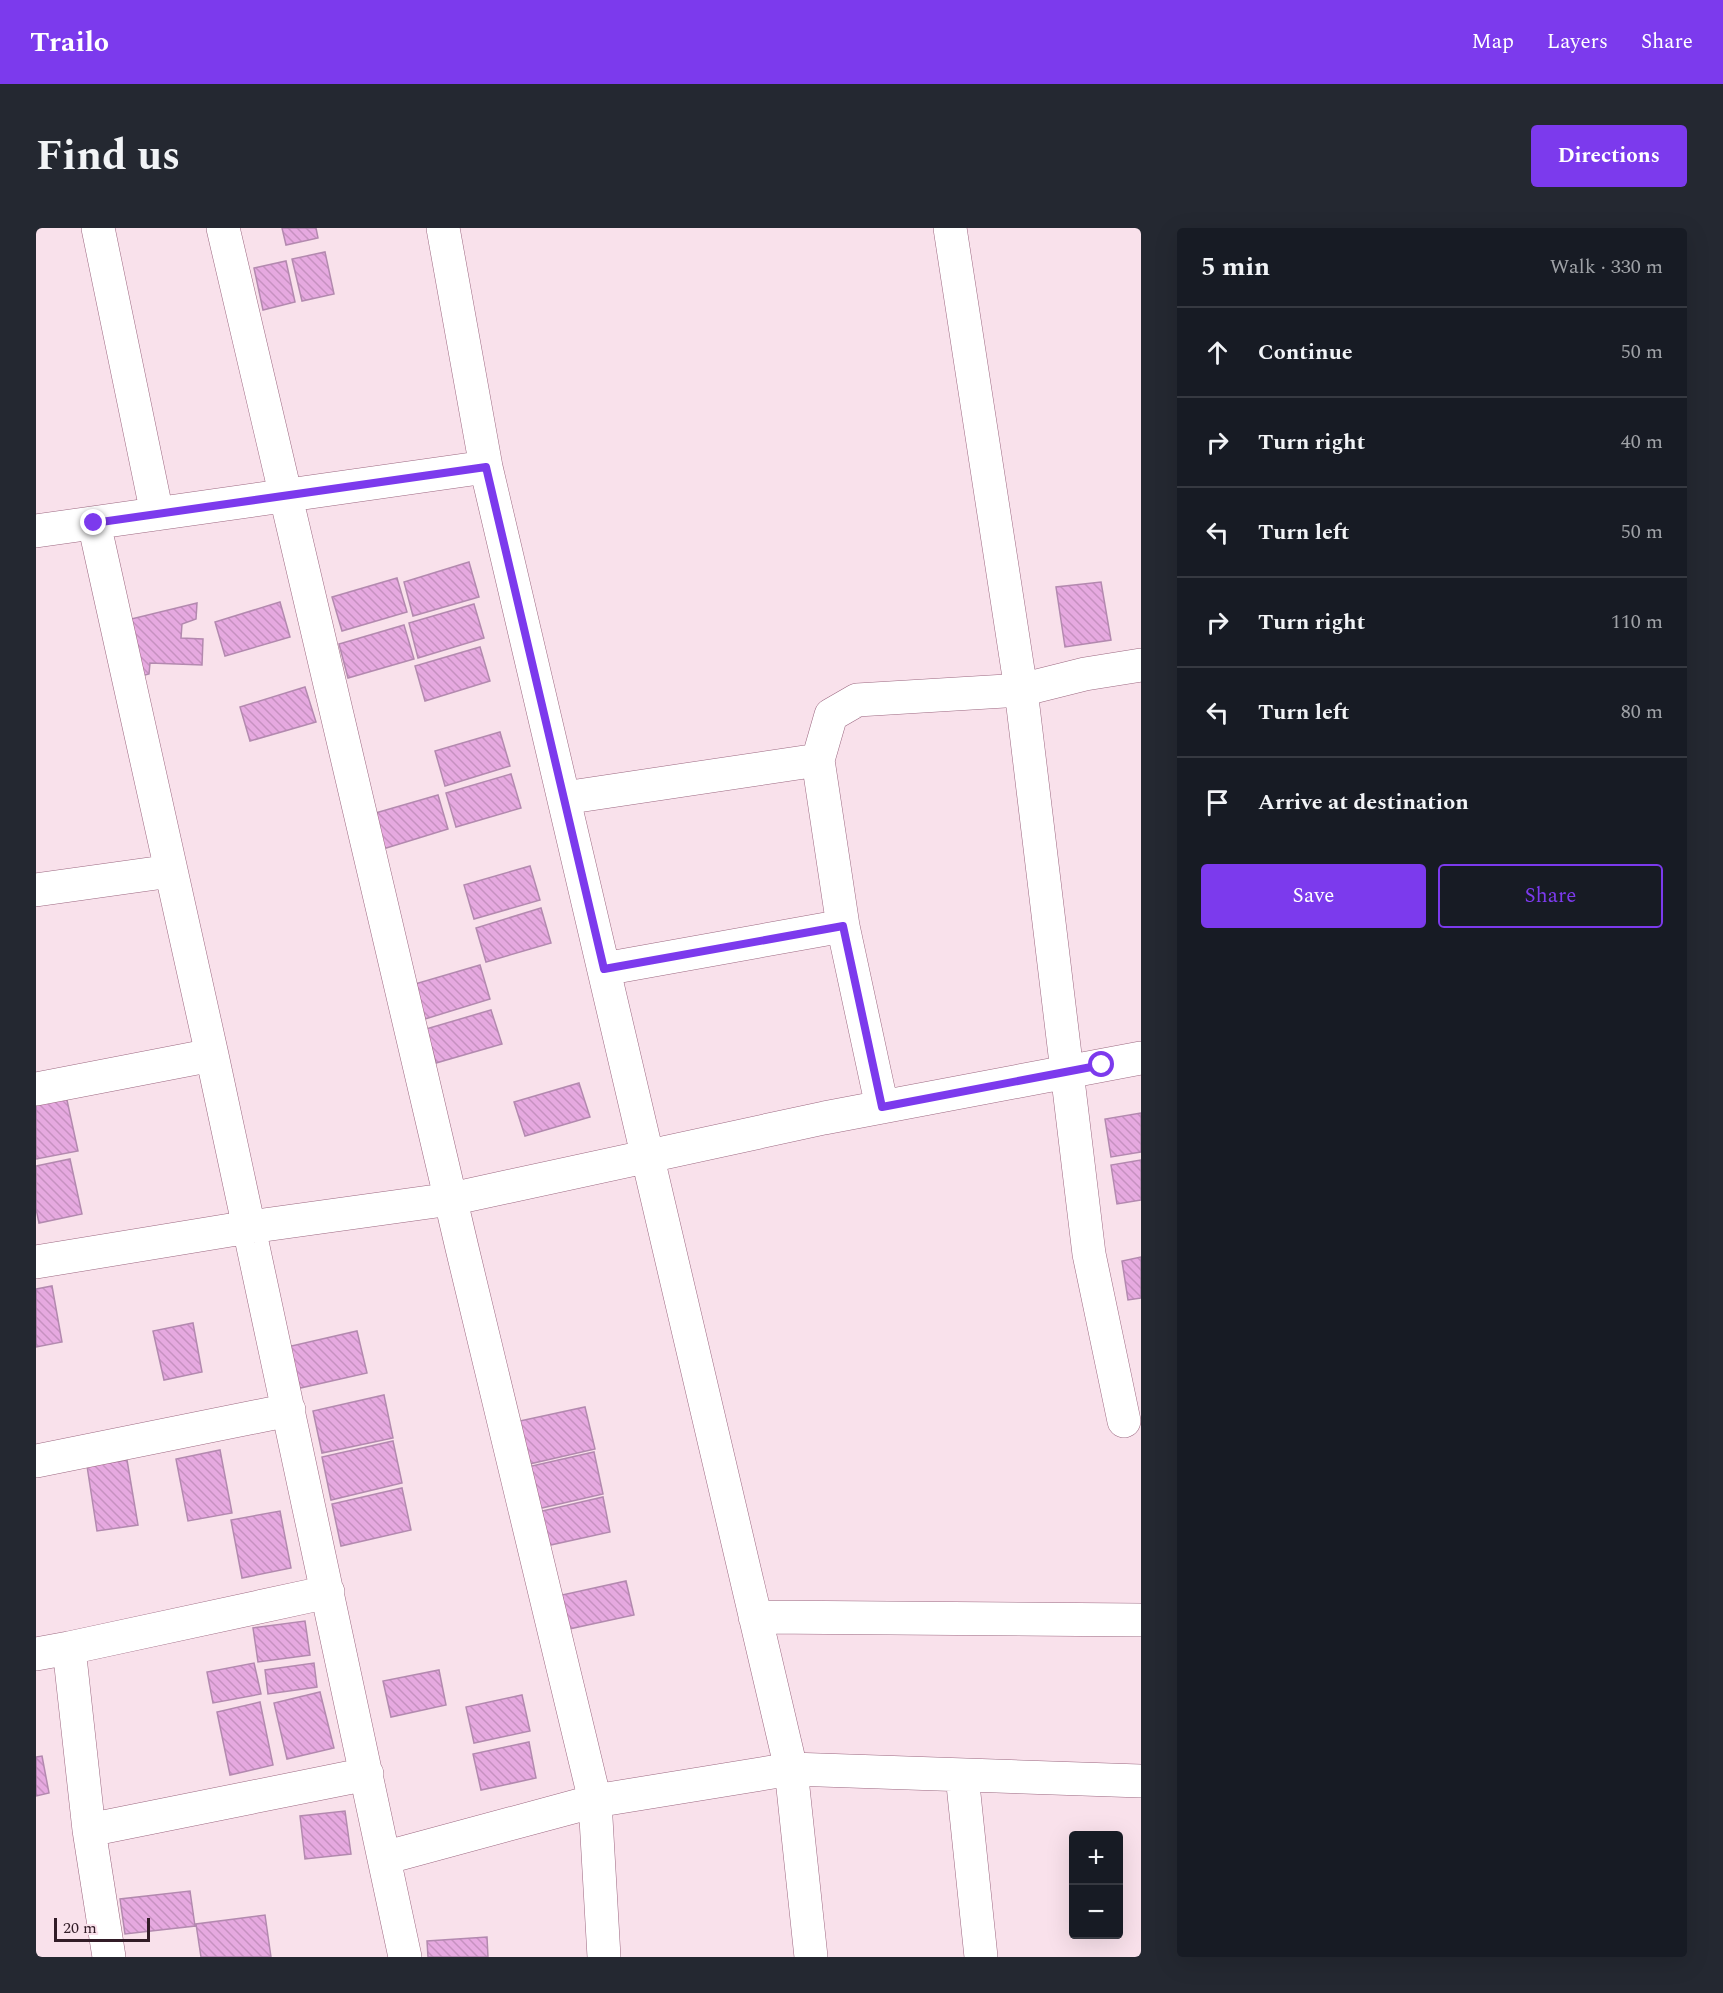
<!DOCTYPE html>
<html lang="en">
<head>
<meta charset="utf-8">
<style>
  :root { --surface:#171b24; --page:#242831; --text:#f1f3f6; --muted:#9ea1a6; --line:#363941; --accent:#7c3aed }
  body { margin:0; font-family:Spectral,serif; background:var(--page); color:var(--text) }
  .controls { position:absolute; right:18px; bottom:18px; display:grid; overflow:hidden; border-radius:6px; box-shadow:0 6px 24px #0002 }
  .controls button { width:54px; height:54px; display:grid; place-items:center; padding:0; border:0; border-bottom:2px solid var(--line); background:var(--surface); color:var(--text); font:30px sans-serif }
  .scale { position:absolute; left:18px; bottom:15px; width:96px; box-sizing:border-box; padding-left:6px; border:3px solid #321c27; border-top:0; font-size:16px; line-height:21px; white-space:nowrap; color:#321c27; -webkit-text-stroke:4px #f9e1eb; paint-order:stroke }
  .stop { position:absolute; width:18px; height:18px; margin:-14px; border:4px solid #7c3aed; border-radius:50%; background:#fff }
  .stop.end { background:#7c3aed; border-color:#fff; box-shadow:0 2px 6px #0008 }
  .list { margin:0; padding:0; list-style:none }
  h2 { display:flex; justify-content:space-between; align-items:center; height:78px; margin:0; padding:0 24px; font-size:26px }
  h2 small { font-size:20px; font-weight:400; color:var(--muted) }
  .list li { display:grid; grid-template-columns:39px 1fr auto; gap:18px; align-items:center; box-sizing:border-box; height:90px; padding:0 24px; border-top:2px solid var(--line) }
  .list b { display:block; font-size:22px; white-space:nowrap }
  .list em { font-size:20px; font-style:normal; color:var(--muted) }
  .actions { display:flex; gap:12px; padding:18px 24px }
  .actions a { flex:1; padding:14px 0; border:2px solid var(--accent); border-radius:6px; text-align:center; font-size:21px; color:var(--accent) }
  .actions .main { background:var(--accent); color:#fff }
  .icon { flex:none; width:33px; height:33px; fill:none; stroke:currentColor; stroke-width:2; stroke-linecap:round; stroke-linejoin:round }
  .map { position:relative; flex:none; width:1105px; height:1729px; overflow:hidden; border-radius:6px }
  header { display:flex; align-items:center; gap:36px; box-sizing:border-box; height:84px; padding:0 30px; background:var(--accent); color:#fff }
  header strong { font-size:28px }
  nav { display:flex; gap:33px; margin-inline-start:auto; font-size:21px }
  .intro { display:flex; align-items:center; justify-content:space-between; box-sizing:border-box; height:144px; padding:0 36px }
  h1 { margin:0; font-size:42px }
  .button { padding:15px 27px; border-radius:6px; background:var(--accent); color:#fff; font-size:21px; font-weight:700 }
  main { display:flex; gap:36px; padding:0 36px }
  aside { flex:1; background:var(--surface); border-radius:6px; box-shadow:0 6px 24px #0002 }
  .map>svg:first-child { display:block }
</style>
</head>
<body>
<header>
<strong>Trailo</strong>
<nav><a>Map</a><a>Layers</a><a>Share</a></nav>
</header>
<div class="intro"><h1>Find us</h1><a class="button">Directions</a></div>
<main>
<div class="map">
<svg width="1105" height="1729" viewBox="0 0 1105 1729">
  <defs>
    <pattern id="building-back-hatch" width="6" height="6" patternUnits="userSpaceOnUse" patternTransform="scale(1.5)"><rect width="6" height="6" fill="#e6a9e0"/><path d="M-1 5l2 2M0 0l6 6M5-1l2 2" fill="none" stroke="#c691c0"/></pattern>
  </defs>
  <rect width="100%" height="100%" fill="#f9e1eb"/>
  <path fill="url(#building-back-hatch)" stroke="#b389af" stroke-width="1.5" d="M246,0H280L282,10L250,17Z
    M289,24L298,66L266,73L256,31Z
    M250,33L259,74L227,82L218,40Z
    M433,334L443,369L377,388L368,354Z
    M361,350L371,384L306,403L296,369Z
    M1065,354L1075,412L1029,419L1020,359Z
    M244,374L254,409L189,428L179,394Z
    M161,375L160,391L146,396L145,410L167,411L166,437L114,435L113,446L101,449L87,393Z
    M438,376L448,410L382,430L373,395Z
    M368,397L378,431L312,450L303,416Z
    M444,419L454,453L389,473L379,438Z
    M269,459L280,494L214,513L204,479Z
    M464,504L474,538L409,558L399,523Z
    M475,546L485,580L420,599L410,565Z
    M402,567L412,601L347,621L336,586Z
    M494,638L504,672L438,691L428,657Z
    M505,680L515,715L450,734L440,700Z
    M444,737L454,771L389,791L379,756Z
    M455,782L466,816L400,835L390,801Z
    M543,855L554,889L489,908L478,874Z
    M29,863L42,923L0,931V870Z
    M1105,885V924L1075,929L1069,891Z
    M34,931L46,986L3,995L0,981V938Z
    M1105,932V972L1081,976L1075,937Z
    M1105,1029V1070L1092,1072L1086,1033Z
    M16,1058L26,1114L0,1119V1061Z
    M157,1095L166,1144L128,1152L117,1103Z
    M321,1103L331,1145L260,1161L251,1119Z
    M348,1167L357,1210L286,1225L277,1183Z
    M549,1179L559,1221L489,1237L479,1194Z
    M357,1213L366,1255L295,1272L286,1229Z
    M184,1222L196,1285L152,1293L140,1231Z
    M558,1224L567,1266L497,1282L487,1240Z
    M91,1232L102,1297L61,1303L51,1238Z
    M366,1260L375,1302L305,1318L296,1276Z
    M567,1269L574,1304L510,1318L502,1284Z
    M244,1283L255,1340L206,1350L195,1292Z
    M590,1353L598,1387L533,1401L526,1367Z
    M269,1393L274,1427L222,1434L217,1400Z
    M218,1435L225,1466L177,1475L171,1444Z
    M278,1435L281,1459L232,1466L229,1442Z
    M403,1442L410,1477L355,1489L347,1453Z
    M284,1464L298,1520L251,1531L238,1475Z
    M486,1467L494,1503L438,1515L430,1479Z
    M224,1474L237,1537L194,1547L181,1484Z
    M493,1514L500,1550L445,1562L437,1526Z
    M6,1528L13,1565L0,1568V1529Z
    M309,1583L315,1626L269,1631L264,1588Z
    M154,1663L159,1698L89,1706L84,1671Z
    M229,1687L235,1729H165L160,1696Z
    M451,1709L452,1729H392L391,1713Z"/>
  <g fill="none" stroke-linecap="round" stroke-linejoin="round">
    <defs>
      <path id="minor" d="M62,0L121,286
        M187,0L426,1020L559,1573L568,1729
        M914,0L985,462L1053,1026L1088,1193
        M450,239L755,1541L1105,1553
        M58,295L176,827L369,1729
        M0,303L450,239L407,0
        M528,570L782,532
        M0,662L135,643
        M568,741L807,698
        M0,861L176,827
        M846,879L807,698L782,532L795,487L821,472L985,462L1049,446L1105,437
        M0,1034L213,999L415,971L788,890L1105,830
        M0,1233L253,1182
        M719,1389L1105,1392
        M33,1420L292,1364
        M0,1426L33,1420L53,1602L73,1729
        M926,1547L945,1729
        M53,1602L331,1546
        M348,1630L559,1573L755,1541L775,1729"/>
    </defs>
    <use href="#minor" stroke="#9c6881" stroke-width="34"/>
    <use href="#minor" stroke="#fff" stroke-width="33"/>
  </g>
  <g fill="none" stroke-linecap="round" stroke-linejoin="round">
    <path stroke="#7c3aed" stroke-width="8" d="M58,295L450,239L568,741L807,698L846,879L1066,837"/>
  </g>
</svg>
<div class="controls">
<button>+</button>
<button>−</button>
</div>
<div class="scale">20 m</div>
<div class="stop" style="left:1066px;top:837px"></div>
<div class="stop end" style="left:58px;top:295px"></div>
</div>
<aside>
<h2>5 min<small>Walk · 330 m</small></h2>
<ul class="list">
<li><svg class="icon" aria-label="ahead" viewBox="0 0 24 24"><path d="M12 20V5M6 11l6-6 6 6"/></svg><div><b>Continue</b></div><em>50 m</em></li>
<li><svg class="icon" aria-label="right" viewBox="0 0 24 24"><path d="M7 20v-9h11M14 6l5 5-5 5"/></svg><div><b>Turn right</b></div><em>40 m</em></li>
<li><svg class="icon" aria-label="left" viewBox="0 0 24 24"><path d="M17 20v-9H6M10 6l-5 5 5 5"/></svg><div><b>Turn left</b></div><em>50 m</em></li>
<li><svg class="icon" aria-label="right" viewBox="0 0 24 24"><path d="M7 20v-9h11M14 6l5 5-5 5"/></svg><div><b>Turn right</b></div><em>110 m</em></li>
<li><svg class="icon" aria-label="left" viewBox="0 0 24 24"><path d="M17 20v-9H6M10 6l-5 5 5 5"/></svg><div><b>Turn left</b></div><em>80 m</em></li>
<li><svg class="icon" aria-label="arrive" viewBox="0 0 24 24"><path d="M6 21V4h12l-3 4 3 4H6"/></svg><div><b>Arrive at destination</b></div></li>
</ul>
<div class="actions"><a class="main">Save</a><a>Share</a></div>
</aside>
</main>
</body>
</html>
